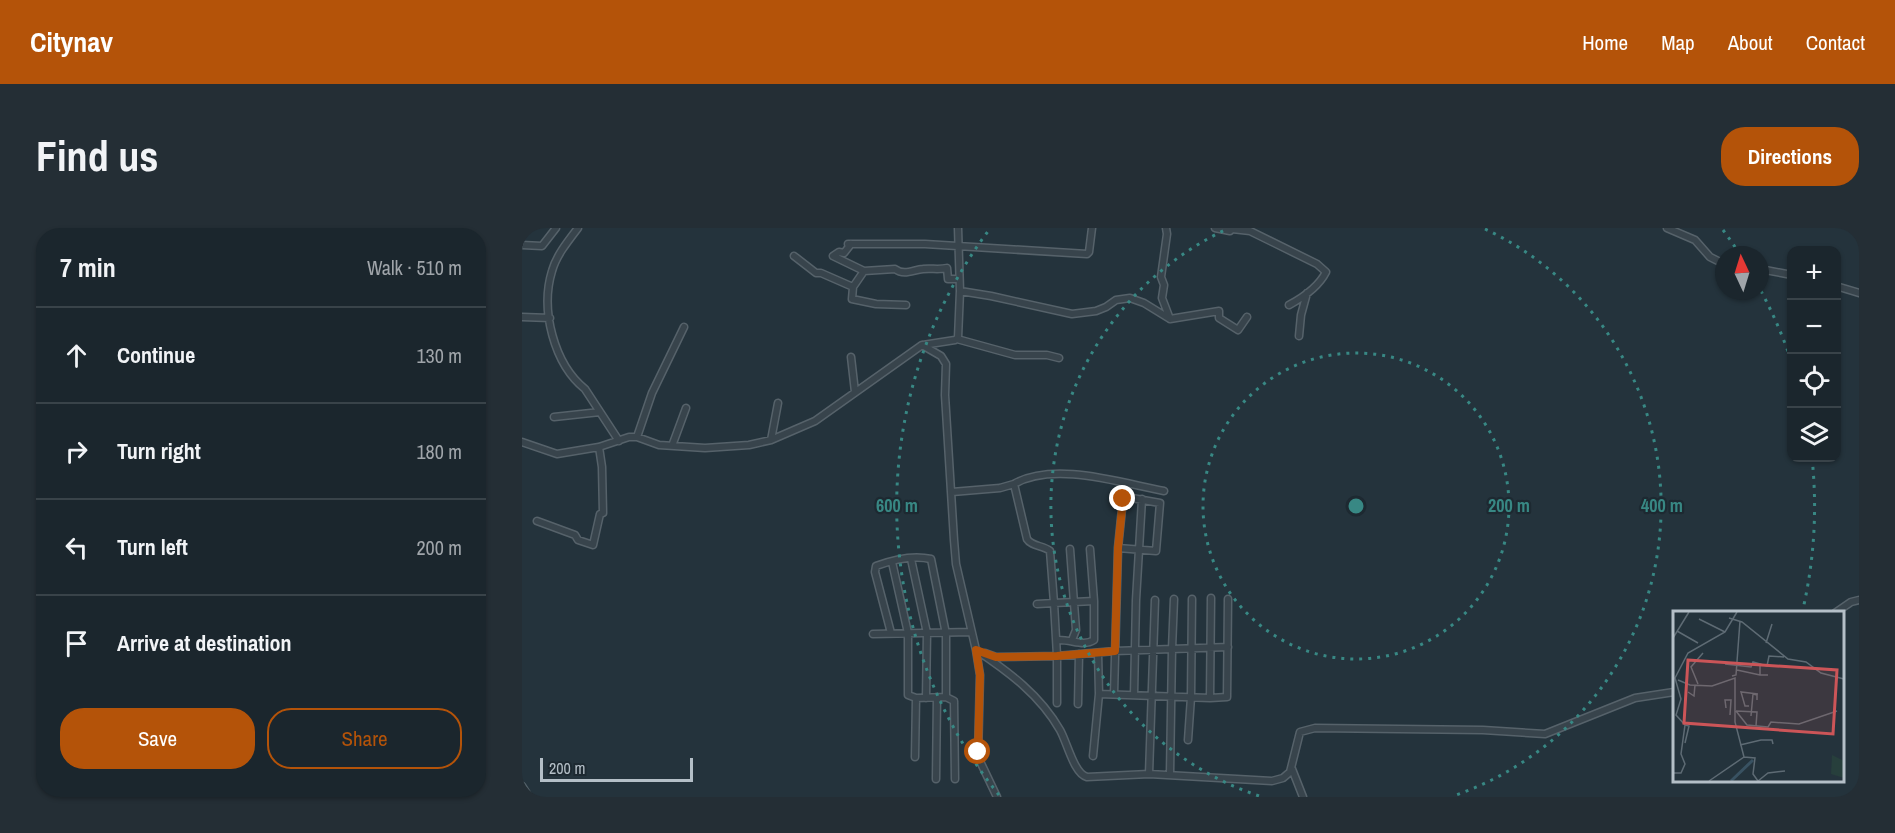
<!DOCTYPE html>
<html lang="en">
<head>
<meta charset="utf-8">
<style>
  :root { --surface:#1b262d; --page:#242e35; --text:#f1f3f6; --muted:#a0a5aa; --line:#394349; --accent:#b45309 }
  body { margin:0; font-family:"Archivo Narrow",sans-serif; background:var(--page); color:var(--text) }
  .controls { position:absolute; right:18px; top:18px; display:grid; overflow:hidden; border-radius:12px; box-shadow:0 2px 4px #0004 }
  .controls button { width:54px; height:54px; display:grid; place-items:center; padding:0; border:0; border-bottom:2px solid var(--line); background:var(--surface); color:var(--text); font:30px sans-serif }
  .compass { position:absolute; left:1193px; top:18px; width:54px; height:54px; border-radius:50%; background:var(--surface); box-shadow:0 2px 4px #0004; rotate:356deg }
  .scale { position:absolute; left:18px; bottom:15px; width:153px; box-sizing:border-box; padding-left:6px; border:3px solid #b4bfc7; border-top:0; font-size:16px; line-height:21px; white-space:nowrap; color:#b4bfc7; -webkit-text-stroke:4px #1d2931; paint-order:stroke }
  .stop { position:absolute; width:18px; height:18px; margin:-14px; border:4px solid #b45309; border-radius:50%; background:#fff }
  .stop.end { background:#b45309; border-color:#fff; box-shadow:0 2px 6px #0008 }
  .list { margin:0; padding:0; list-style:none }
  h2 { display:flex; justify-content:space-between; align-items:center; height:78px; margin:0; padding:0 24px; font-size:26px }
  h2 small { font-size:20px; font-weight:400; color:var(--muted) }
  .list li { display:grid; grid-template-columns:39px 1fr auto; gap:18px; align-items:center; box-sizing:border-box; height:96px; padding:0 24px; border-top:2px solid var(--line) }
  .list b { display:block; font-size:22px; white-space:nowrap }
  .list em { font-size:20px; font-style:normal; color:var(--muted) }
  .actions { display:flex; gap:12px; padding:18px 24px }
  .actions a { flex:1; padding:14px 0; border:2px solid var(--accent); border-radius:24px; text-align:center; font-size:21px; color:var(--accent) }
  .actions .main { background:var(--accent); color:#fff }
  .icon { flex:none; width:33px; height:33px; fill:none; stroke:currentColor; stroke-width:2; stroke-linecap:round; stroke-linejoin:round }
  .map { position:relative; flex:none; width:1337px; height:569px; overflow:hidden; border-radius:24px }
  header { display:flex; align-items:center; gap:36px; box-sizing:border-box; height:84px; padding:0 30px; background:var(--accent); color:#fff }
  header strong { font-size:28px }
  nav { display:flex; gap:33px; margin-inline-start:auto; font-size:21px }
  .intro { display:flex; align-items:center; justify-content:space-between; box-sizing:border-box; height:144px; padding:0 36px }
  h1 { margin:0; font-size:42px }
  .button { padding:15px 27px; border-radius:24px; background:var(--accent); color:#fff; font-size:21px; font-weight:700 }
  main { display:flex; gap:36px; padding:0 36px }
  aside { flex:1; background:var(--surface); border-radius:24px; box-shadow:0 2px 4px #0004 }
  .map>svg:first-child { display:block }
</style>
</head>
<body>
<header>
<strong>Citynav</strong>
<nav><a>Home</a><a>Map</a><a>About</a><a>Contact</a></nav>
</header>
<div class="intro"><h1>Find us</h1><a class="button">Directions</a></div>
<main>
<aside>
<h2>7 min<small>Walk · 510 m</small></h2>
<ul class="list">
<li><svg class="icon" aria-label="ahead" viewBox="0 0 24 24"><path d="M12 20V5M6 11l6-6 6 6"/></svg><div><b>Continue</b></div><em>130 m</em></li>
<li><svg class="icon" aria-label="right" viewBox="0 0 24 24"><path d="M7 20v-9h11M14 6l5 5-5 5"/></svg><div><b>Turn right</b></div><em>180 m</em></li>
<li><svg class="icon" aria-label="left" viewBox="0 0 24 24"><path d="M17 20v-9H6M10 6l-5 5 5 5"/></svg><div><b>Turn left</b></div><em>200 m</em></li>
<li><svg class="icon" aria-label="arrive" viewBox="0 0 24 24"><path d="M6 21V4h12l-3 4 3 4H6"/></svg><div><b>Arrive at destination</b></div></li>
</ul>
<div class="actions"><a class="main">Save</a><a>Share</a></div>
</aside>
<div class="map">
<svg width="1337" height="569" viewBox="0 0 1337 569">
  <rect width="100%" height="100%" fill="#24333c"/>
  <g fill="none" stroke-linecap="round" stroke-linejoin="round">
    <defs>
      <path id="minor" d="M56,0C46,13 34,28 30,43C18,82 32,136 63,161L97,213
        M644,0L645,6L639,49L642,57L640,70L648,91L697,83V90L716,102L725,89
        M693,0L708,3L711,0
        M1145,0L1173,12L1188,29L1202,36
        M710,1L728,3L795,36L804,44C797,58 780,70 767,77
        M326,16H403L565,26L567,24L570,0
        M329,16L322,25L317,24L311,28L342,43L373,41C382,48 391,42 401,41C409,40 417,42 425,40L426,51H437
        M0,17L20,18L34,0
        M272,28L294,45H299L331,59L342,43
        M1238,41L1270,47
        M1314,58L1337,65
        M331,59L330,71L354,76L384,77
        M438,63L469,68L550,86L574,83L584,79L594,72L608,70L622,75L648,91
        M0,89L28,90
        M777,108L779,87L785,65
        M435,111L493,127H525L537,130
        M401,117L433,112L436,110L438,63L436,0
        M329,129L333,164
        M32,189L78,184
        M115,209L130,165L162,99
        M249,212L256,175
        M0,214L35,226L77,219L107,209H115L137,217L183,220L227,217L249,212L293,193L400,117L419,128L424,136L423,167L432,312L434,336L454,422L458,447L456,529L475,569
        M150,218L164,180
        M430,264L478,260L492,256
        M15,293L53,307L56,312L71,317L78,286L81,285L80,239L77,219
        M548,321L554,402L550,412
        M389,331L405,405L404,470
        M652,371L650,421L706,419
        M572,373L532,375L528,323C521,317 510,319 505,311L492,256C532,233 599,255 642,263
        M515,376L532,375L535,428V475
        M1313,385L1329,374L1337,372
        M369,405L353,344L354,338C370,332 392,327 409,331L424,406V469L394,470L386,467V405L370,334
        M351,406L449,404
        M535,412C549,411 561,419 572,412V373L568,321
        M454,422C487,444 518,467 538,502C545,514 552,546 565,549L627,546L750,553L761,550L768,544L778,504L793,500L961,502L1023,506L1113,470L1152,464
        M463,425L474,429L535,428L593,423L650,421L648,546
        M577,466L688,470L705,469L706,371
        M592,466L596,320L601,271L604,269L638,275L634,323L596,320
        M612,467L614,372L620,271
        M424,469L432,473L433,551
        M688,470L689,370
        M556,476L557,426
        M666,512L669,469L670,371
        M571,528L577,466L576,425
        M393,529L394,470
        M770,541L781,569
        M627,546L633,372
        M414,551L415,469
        M0,558L7,569"/>
    </defs>
    <use href="#minor" stroke="#56626a" stroke-width="9"/>
    <use href="#minor" stroke="#38444c" stroke-width="6"/>
  </g>
  <g fill="none" stroke-linecap="round" stroke-linejoin="round">
    <path stroke="#b45309" stroke-width="8" d="M456,524L458,447L454,422L474,429L535,428L593,423L596,320L601,271"/>
  </g>
  <g fill="none" stroke="#388884" stroke-width="3" stroke-dasharray="3 6">
    <circle cx="834" cy="278" r="153"/>
    <path d="M737 568A306 306 0 0 1 705 1M963 1A306 306 0 0 1 931 568"/>
    <path d="M477 567A459 459 0 0 1 467 2M1201 2A459 459 0 0 1 1217 25M1239 63A459 459 0 0 1 1269 132M1290 230A459 459 0 0 1 1281 381"/>
  </g>
  <g transform="translate(1151 383)">
    <rect width="171" height="171" fill="#24333c"/>
    <path d="M159,144L171,150V167L158,163Z" fill="#273f3c"/>
    <path fill="none" stroke="#395262" stroke-width="3" d="M58,170L80,149"/>
    <path fill="none" stroke="#5e6b74" stroke-width="1.5" d="M56,7L69,11L115,48L133,51L148,62L171,68M26,8L52,21M4,20L25,32M0,27L16,1M93,32L99,13M87,52V64H95M52,53L78,56L80,51L94,55L96,45L111,46M64,59L87,64M59,65L63,64L67,10M5,69L17,74L39,75L62,67V111L71,146L36,170M25,73L18,56L30,42M15,81L21,85L22,74M76,95H72L68,81L85,83M53,97L52,89H58L57,104M63,100L74,114L95,116L98,111L126,113L164,100M63,100L84,101L83,115M78,105L80,83L84,84V89M12,132L16,115L12,114M67,134L88,129H99L100,133M71,146L82,147L80,163L85,170M0,162H8L12,153L8,143L12,114L3,104L8,88L2,67L15,42L52,21L64,1M85,170L95,162L112,160"/>
    <path fill="#cc5558" fill-opacity="0.15" stroke="#cc5558" stroke-width="3" d="M15,49L164,59L160,123L11,112Z"/>
    <rect width="171" height="171" fill="none" stroke="#b4bfc7" stroke-width="3"/>
  </g>
  <circle cx="834" cy="278" r="9" fill="#388884" stroke="#1d2931" stroke-width="3"/>
  <g font-size="18" text-anchor="middle" font-weight="bold" fill="#388884" stroke="#1d2931" stroke-width="4.5" stroke-linejoin="round" paint-order="stroke">
    <text x="987" y="284">200 m</text>
    <text x="1140" y="284">400 m</text>
    <text x="375" y="284">600 m</text>
  </g>
</svg>
<div class="controls">
<button>+</button>
<button>−</button>
<button><svg class="icon" aria-label="locate" viewBox="0 0 24 24"><circle cx="12" cy="12" r="6"/><path d="M12 2v4M12 18v4M2 12h4M18 12h4"/></svg></button>
<button><svg class="icon" aria-label="layers" viewBox="0 0 24 24"><path d="M12 4l9 5-9 5-9-5zM3 14l9 5 9-5"/></svg></button>
</div>
<svg class="compass" viewBox="-18 -18 36 36"><path d="M0-13l5 13h-10z" fill="#e53935"/><path d="M0 13l5-13h-10z" fill="#a0a5aa"/></svg>
<div class="scale">200 m</div>
<div class="stop" style="left:456px;top:524px"></div>
<div class="stop end" style="left:601px;top:271px"></div>
</div>
</main>
</body>
</html>
